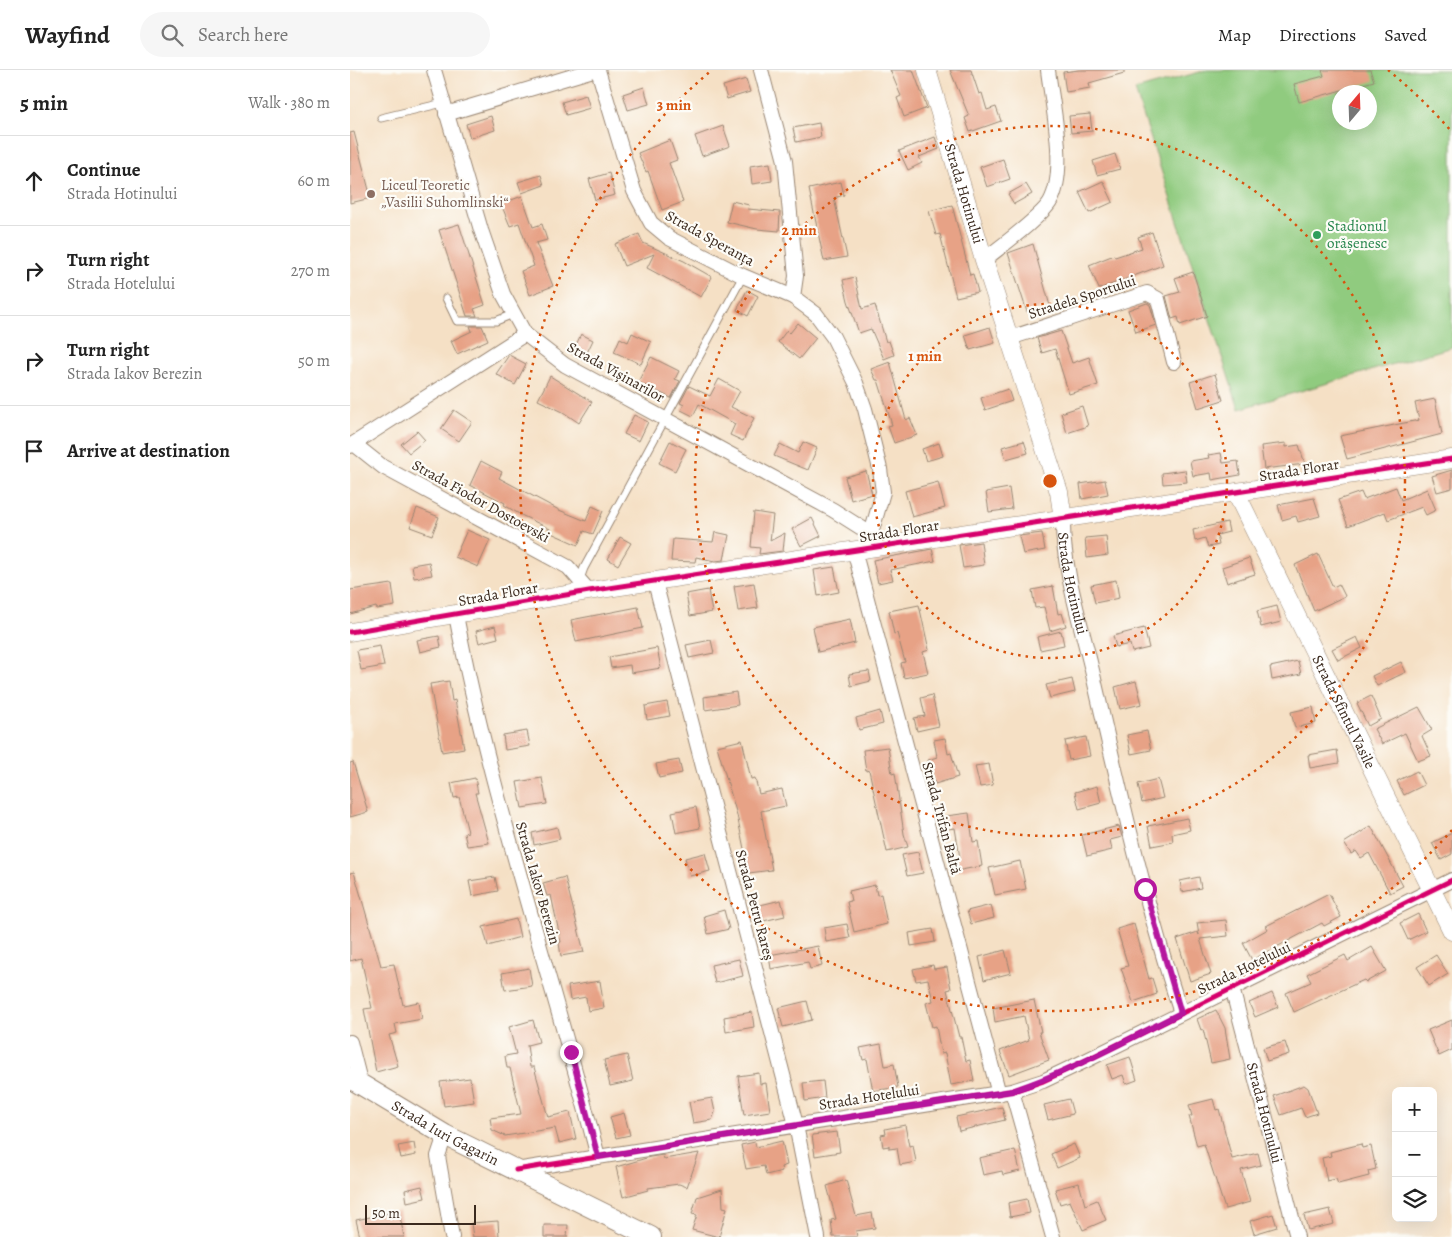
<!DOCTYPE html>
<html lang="en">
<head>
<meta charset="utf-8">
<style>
  :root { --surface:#fff; --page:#f6f6f6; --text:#222; --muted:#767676; --line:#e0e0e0 }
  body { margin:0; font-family:Alegreya,serif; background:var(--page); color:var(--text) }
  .controls { position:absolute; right:15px; bottom:15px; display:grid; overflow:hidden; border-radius:8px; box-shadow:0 5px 20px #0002 }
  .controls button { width:45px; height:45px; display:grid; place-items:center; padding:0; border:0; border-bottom:1px solid var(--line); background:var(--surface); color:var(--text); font:25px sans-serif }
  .compass { position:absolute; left:982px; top:15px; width:45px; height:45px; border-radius:50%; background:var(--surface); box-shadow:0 5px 20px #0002; rotate:19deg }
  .scale { position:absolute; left:15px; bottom:12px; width:111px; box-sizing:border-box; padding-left:5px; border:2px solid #3b2a1e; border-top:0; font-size:14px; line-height:18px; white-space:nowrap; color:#3b2a1e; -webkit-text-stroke:4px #fdfcf7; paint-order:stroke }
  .stop { position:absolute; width:15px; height:15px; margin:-11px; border:4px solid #b5179e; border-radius:50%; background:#fff }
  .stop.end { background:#b5179e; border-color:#fff; box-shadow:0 1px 5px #0008 }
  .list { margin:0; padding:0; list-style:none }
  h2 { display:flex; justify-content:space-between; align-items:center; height:65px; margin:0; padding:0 20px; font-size:21px }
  h2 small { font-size:16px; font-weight:400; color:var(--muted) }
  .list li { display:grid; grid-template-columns:32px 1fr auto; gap:15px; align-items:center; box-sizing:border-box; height:90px; padding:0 20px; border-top:1px solid var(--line) }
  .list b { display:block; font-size:19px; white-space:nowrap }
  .list p { margin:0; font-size:16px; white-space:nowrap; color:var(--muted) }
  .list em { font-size:16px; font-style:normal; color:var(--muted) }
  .icon { flex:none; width:28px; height:28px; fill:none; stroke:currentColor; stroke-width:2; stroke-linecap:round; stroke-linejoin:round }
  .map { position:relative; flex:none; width:1102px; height:1167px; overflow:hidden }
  header { display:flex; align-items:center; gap:30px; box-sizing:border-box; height:70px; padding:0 25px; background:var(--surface); border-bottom:1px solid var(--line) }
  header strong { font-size:24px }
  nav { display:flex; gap:28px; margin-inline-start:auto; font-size:18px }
  .search { width:350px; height:45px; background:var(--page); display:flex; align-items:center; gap:12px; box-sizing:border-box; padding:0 18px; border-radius:28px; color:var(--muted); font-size:19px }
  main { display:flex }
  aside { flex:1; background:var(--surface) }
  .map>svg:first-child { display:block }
</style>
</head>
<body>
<header>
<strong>Wayfind</strong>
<div class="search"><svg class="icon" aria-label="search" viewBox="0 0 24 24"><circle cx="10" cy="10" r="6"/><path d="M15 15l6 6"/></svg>Search here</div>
<nav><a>Map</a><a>Directions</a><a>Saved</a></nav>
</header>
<main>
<aside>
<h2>5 min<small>Walk · 380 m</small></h2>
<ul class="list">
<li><svg class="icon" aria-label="ahead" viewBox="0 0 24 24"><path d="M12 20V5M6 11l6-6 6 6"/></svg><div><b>Continue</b><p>Strada Hotinului</p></div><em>60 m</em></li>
<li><svg class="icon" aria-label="right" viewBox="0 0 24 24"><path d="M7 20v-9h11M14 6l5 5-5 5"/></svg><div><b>Turn right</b><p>Strada Hotelului</p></div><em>270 m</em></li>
<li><svg class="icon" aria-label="right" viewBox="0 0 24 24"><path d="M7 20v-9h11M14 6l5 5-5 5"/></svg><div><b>Turn right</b><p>Strada Iakov Berezin</p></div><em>50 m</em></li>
<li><svg class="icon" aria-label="arrive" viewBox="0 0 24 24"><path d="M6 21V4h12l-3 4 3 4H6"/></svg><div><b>Arrive at destination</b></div></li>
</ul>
</aside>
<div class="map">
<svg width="1102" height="1167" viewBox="0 0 1102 1167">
  <rect width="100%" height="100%" fill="#fdfcf7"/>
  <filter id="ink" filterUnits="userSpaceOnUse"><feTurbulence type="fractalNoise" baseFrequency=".02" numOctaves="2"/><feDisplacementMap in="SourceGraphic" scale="10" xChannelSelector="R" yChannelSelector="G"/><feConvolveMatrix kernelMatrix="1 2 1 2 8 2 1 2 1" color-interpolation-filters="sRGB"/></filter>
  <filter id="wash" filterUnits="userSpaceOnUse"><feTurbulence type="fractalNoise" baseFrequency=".0096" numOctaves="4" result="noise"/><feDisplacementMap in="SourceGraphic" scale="20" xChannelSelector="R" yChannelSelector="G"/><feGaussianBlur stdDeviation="1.12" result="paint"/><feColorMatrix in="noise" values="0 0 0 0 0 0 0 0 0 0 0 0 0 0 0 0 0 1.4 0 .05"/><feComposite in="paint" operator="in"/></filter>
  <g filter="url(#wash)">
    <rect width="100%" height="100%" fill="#f5e0c5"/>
    <path fill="#90cb7f" stroke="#667a4e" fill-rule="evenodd" d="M857,0H1102V277L889,339L785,20ZM989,22H1019V52H989Z"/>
    <g id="blocks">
      <path fill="#e7a286" d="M540,0H563L577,38L554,47L547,28L551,26Z
        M600,0H621L629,24L632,23L637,40L646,37L651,51L620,62L615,48L619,46Z
        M729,0H774V3L739,13L740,18L716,22L713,2Z
        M972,0H1020L1024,11L949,32L944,14L974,6Z
        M396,9L400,22L377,29L373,16Z
        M294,17L299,34L278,40L273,24Z
        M236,25L240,38L216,45L212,32Z
        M740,44L742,61L721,63L719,46Z
        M141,46L145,60L120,68L116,54Z
        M469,53L471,67L446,72L443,58Z
        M373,56L380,76L352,86L345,66Z
        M4,62L21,128L0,133V63Z
        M585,67L589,79L569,87L572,93L558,100L549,81Z
        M320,70L327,90L319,93L333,132L312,140L298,101L296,102L288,83Z
        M765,84L770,99L747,105L743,91Z
        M653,89L660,109L637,117L630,97Z
        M420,93L422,111L402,114L400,96Z
        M259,103L265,125L245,130L239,109Z
        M191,105L194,115L172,123L168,112Z
        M753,111L763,132L739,143L729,122Z
        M491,112L494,125L484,128L497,187L474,191L459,119Z
        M676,114L682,124L664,134L658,124Z
        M172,126L183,157L192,154L197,170L186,173L203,216L180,225L171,201L184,196L169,153L160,156L151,134Z
        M382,131L399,135L398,139L430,142L429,161L407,159L377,152Z
        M602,135L620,205L623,204L628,222L606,227L590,164L586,165L579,141Z
        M109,154L135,235L124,239L127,246H117L89,160Z
        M802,162L813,195L749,219L739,195L764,185L765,187L792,178L788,167Z
        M289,164L293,173L334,191L362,207L351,227L297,198L304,184L274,196L265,174Z
        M683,174L700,236L677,242L658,183Z
        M843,202L857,246L830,255L828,247L822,249L816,226L830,222L825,208Z
        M505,207L512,239L525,235L536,272L539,271L544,285L534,289L521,259L509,263L498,231L493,210Z
        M397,220L408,226L398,246L387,240Z
        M797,233L800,235L806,255L786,262L778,240Z
        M448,253L466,268L449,289L428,272L437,260L440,263Z
        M120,256H132L138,270L107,284L101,271L122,261Z
        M640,257L645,273L620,280L615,265Z
        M711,261L722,293L739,287L748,315L719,324L705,279L692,283L687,268Z
        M282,263L301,272L291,294L264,282L270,268L278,272Z
        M231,264L243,270L234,289L222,284Z
        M159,285L176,294L165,315L146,304Z
        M301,287L329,301L325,309L330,311L321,328L288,312Z
        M540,292L556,350L560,348L567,365L544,373L538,356L542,355L528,310H526L521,299Z
        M865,304L873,330L848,338L840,312Z
        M200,306L242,332L229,353L213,342L188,330Z
        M369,309L390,321L381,337L404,348L393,371L380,365L385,354L349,334L343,346L331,340L334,335L330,333L339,316L360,326Z
        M658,319L662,331L635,340L631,328Z
        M1085,329L1092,364L997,389L990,366L1069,350L1065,333Z
        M732,336L738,356L717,363L711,343Z
        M104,340L122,352L109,371L91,359Z
        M284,345L298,352L289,371L274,364Z
        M67,361L75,370L59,383L51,374Z
        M320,371L336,379L325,401L309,393Z
        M674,371L678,383L656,389L652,377Z
        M453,372L467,378L458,400L424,386L430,374L448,383Z
        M589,373L593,386L576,391L572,379Z
        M936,373V377L949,375L955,394L914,399L911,376Z
        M871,383L873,393L888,391L890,405L862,410L861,403L843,406L840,391L859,388L858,385Z
        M131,391L152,402L149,408L209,440L236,451L242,436L253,441L243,464L234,461L228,475L199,462L200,459L171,445L154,435L155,433L120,415Z
        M835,400L837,412L813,414L812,403Z
        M1102,400V418L1087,422L1082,406Z
        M516,401L522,424L501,430L495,407Z
        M755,410L758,424L732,429L730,414Z
        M588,412L595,438L562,447L555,421Z
        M1046,417L1051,430L1077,419L1086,440L1076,445L1072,437L1038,450L1035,442L998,456L988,430L1011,422L1014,429Z
        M659,418L662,439L639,442L636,422Z
        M964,428L970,446L948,452L946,446L932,450L928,435Z
        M67,438L89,447L82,465L60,457Z
        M404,442L423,445L420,471L435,463L433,481L409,484L410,478L401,477Z
        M462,448L471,466L451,476L442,459Z
        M877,452L879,462L867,465L869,475L858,477L855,468L845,471L843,460Z
        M117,460L140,470L128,497L105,487Z
        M365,462L379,465L374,490L365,491L346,487L345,492L321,491L323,469L363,472Z
        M692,463L695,480L673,484L669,466Z
        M756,466L758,485L737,488L735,468Z
        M270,467L281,473L268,495L258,489Z
        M631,472L634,495L613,498L609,475Z
        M582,479L585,491L540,500L543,510L528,513L523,490Z
        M968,484L983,517L989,514L995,526L964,541L945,495Z
        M899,488L905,504L877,513L872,497Z
        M79,492L82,505L64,508L62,495Z
        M484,497L489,522L468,526L464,500Z
        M766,510L769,528L745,533L741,515Z
        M404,513L408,538L388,541L384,516Z
        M42,514L45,536L27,539L26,537L0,544V520Z
        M703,516L708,544L712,543L716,556L700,561L694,537L685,538L682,520Z
        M358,520L362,542L340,546L336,524Z
        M569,535L579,580L573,582L578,603L554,608L551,593L555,592L547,563L544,564L539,541Z
        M927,536L931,552L911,557L907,541Z
        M288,537L293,558L226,572L221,550Z
        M500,549L505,573L468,582L463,557Z
        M145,556L148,568L129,573L126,561Z
        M794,558L799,578L782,582L780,574L766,577L763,566Z
        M711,561L714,575L690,580L687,567Z
        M89,566L91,577L70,582L67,570Z
        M1007,567L1012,578L988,590L982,579Z
        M361,570L364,583L339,588L336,575Z
        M30,576L34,596L11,600L7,580Z
        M307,578L311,598L281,603L280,595L261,598L259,587Z
        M948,591L951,604L922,610L920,597Z
        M1051,592L1056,602L1027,616L1022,606Z
        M519,601L521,611L501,616L499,604Z
        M722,609L725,622L700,628L696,615Z
        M99,611L102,631L105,630L114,678L92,682L80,614Z
        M786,611L792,634L770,639L765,617Z
        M386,622L388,635L355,640L354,627Z
        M582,625L589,656L567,661L564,648L575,646L571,628Z
        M1021,626L1031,649L1018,656L1007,633Z
        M317,632L320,646L297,650L295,636Z
        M963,637L966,653L945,658L941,642Z
        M1069,637L1082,660L1072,666L1081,686L1068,691L1055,663L1032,674L1024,659Z
        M530,641L533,654L509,660L506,648Z
        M177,661L180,676L155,680L153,665Z
        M797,661L801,680L781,684L777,665Z
        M736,667L740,686L719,690L715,671Z
        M595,668L598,684L601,683L608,707L585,714L578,690L587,687L584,670Z
        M392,670L401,709L405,708L409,724L432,719L436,736L411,741L422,800L399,803L387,745L367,676Z
        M538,677L542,704L545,703L554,764L558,777L537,782L519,700L516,701L513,680Z
        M987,680L989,693L960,698L958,685Z
        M329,690L332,703L309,708L306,694Z
        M3,692L18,742L0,747V693Z
        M639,694L643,715L630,717L625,696Z
        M1067,701L1074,715L1054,725L1047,711Z
        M125,708L128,723H125L139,773L117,776L114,763L118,762L109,727L104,728L101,713Z
        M192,708L197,734L172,738L167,712Z
        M808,709L813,728L792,733L788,714Z
        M747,716L751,733L729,739L725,722Z
        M346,737L350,758L326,763L322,742Z
        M619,743L623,772L628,771L632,796L606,801L604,789L610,788L605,758L598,759L596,746Z
        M837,748L840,760L822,764L823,772L802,776L798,756Z
        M769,756L772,767L760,770L762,780L737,786L732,765Z
        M1021,756L1053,816L1040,823L1019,783L1011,788L1006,781L1001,784L994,773Z
        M207,757L210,769L184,775L182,763Z
        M1102,763V784L1091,790L1082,773Z
        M568,782L573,803L557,806L552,785Z
        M355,783L360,801L340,806L335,788Z
        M670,791L676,819L645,825L639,798Z
        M4,802L31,896L44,894L53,935L69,932L72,949L45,954L47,963L39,965L48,996L26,1002L14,939L22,938L11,888L0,891V803Z
        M145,807L148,821L122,826L119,811Z
        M215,807L234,882L211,886L209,873L211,872L201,825L197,826L193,813Z
        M849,807L851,818L832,822L830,811Z
        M525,815L527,825L531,824L537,854L504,862L497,832L501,831L499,821Z
        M979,824L991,847L974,856L972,853L902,890L893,873L918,859L916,856Z
        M431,830L435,846L409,852L406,836Z
        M641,835L644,848L621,854L617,841Z
        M374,840L379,859L358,864L354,846Z
        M1068,844L1076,861L1058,870L1050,853Z
        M166,849L170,867L138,876L133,857Z
        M876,850L878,866L850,869L861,904L840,911L827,869L848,862L849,865L847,853Z
        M497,854L500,868L476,872L474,858Z
        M784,854L799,909L802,908L807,924L783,932L771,898L778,896L767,859Z
        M583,859L585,872L561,876L559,863Z
        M468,876L472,896L460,899L458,892L421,899L419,885Z
        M1022,877L1036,901L1016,912L1014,910L944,942L936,923L961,912L957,904L995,885L998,891Z
        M655,880L661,903L634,910L629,887Z
        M1086,885L1098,904L1079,916L1067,897Z
        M389,889L393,906L365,913L361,895Z
        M583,895L584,899L597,897L601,919L597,920L609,967H611L616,991L620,990L624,1011L601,1015L595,983L591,984L586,956L582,957L576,933L583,931L578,909L566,911L563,899Z
        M179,898L182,916L155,920L152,903Z
        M250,911L254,938L238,941L236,927L220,930L218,916Z
        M922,923L928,937L905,947L899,933Z
        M684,930L691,962H689L699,990L659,1005L650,981L679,970L674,946L645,952L643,938Z
        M457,931L462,950L433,957L428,938Z
        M866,940L875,958L880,989L861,993L853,959L851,960L847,949Z
        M402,942L404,957L376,962L374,947Z
        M183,950L189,972L177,975L180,997H184L198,1047L220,1042L226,1069L209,1073L205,1058L155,1066L142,1060L140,1048L171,1044L160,998H157L155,986L166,984L159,957Z
        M1102,950V980L1089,986L1078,960Z
        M935,972L939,984L917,991L913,978Z
        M531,974L535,996L544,994L548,1017L523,1021L517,989L513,990L510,978Z
        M277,985L283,1011L260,1016L254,990Z
        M780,987L787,1010L776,1014L773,1005L762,1009L757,995Z
        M409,1003L410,1014L416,1013L420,1041L394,1045L388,1006Z
        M120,1008L124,1032L94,1036L90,1012Z
        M473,1011L475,1028L455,1031L453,1013Z
        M954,1015L958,1018L967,1043L955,1047L951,1038L931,1045L924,1026Z
        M362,1028L365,1042L362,1050L343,1053L339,1032Z
        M719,1029L723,1044L698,1050L694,1035Z
        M863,1029L866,1040L869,1039L882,1089L908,1083L911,1095L891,1100L900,1132L875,1139L854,1074L847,1076L839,1046H842L839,1035Z
        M652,1037L655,1050L609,1061L606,1047Z
        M274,1043L280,1065L266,1068L260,1047Z
        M555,1055L559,1076L563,1075L566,1092L550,1095L547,1078L539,1079V1076L533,1077L531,1065L536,1064L535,1059Z
        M487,1062L490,1082L465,1086L462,1065Z
        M432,1071L437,1095L431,1097L432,1101L416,1105L414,1096L396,1099L391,1075L405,1072L406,1077Z
        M64,1073L66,1085L51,1088L48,1076Z
        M724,1074L730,1088L707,1098L701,1084Z
        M1011,1074L1012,1078L1021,1076L1026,1099L1018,1101L1019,1106L988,1114L986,1109L977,1111L972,1088L981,1086L980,1082Z
        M665,1080L670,1101L653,1105L652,1101L633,1105L629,1088Z
        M349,1083L337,1117L329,1114L298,1118V1120L273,1127L266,1097L300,1087L313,1085L314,1089Z
        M496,1110L506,1146L522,1143L525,1158L506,1161L507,1167H483L481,1150L486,1149L477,1116Z
        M729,1113L735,1135L747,1130L756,1150L733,1160L720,1131L710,1134L705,1119Z
        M72,1116L75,1128L57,1132L55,1120Z
        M372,1119L373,1137L377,1138L369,1167L342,1160L347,1145L342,1144L347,1127Z
        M677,1129L680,1143L660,1147L658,1133Z
        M980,1139L984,1154L958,1160L954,1145Z
        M49,1141L54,1167H10L6,1150Z
        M923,1144L927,1157L904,1164L900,1151Z
        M148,1151L149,1167H123L121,1153Z
        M194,1155H218L217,1167H194Z"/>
    </g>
  </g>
  <g filter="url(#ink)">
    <use href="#blocks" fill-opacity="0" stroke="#988572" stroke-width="1"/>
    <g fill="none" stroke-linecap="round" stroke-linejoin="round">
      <defs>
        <path id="service" d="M31,48L93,33
          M96,228L107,251H146L163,244
          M230,509L234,498L393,206"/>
        <g id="minor">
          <path d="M84,0L131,160L153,224L175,264L215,295L483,440L521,464L534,476"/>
          <path d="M248,0L284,121L301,153L319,168L346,182L393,206L443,227"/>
          <path d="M411,0L435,91L446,206L443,227L466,244L483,267L506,313L515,339L530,399L533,422L521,464"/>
          <path d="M96,44L243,0"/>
          <path d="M634,190C650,177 691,147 700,132C718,101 702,35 698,0"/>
          <path d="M660,268L797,223L808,229L824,292"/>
          <path d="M4,374L33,397L218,497L239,521"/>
          <path d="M0,376L175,264"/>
          <path id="s1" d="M713,449C712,499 733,559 744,609C770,721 795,834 831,943"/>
          <path d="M504,480L649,1024"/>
          <path d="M305,512L446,1055L468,1167"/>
          <path d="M106,545C141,729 202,906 248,1087"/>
          <path id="s2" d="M882,918L947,1167"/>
          <path d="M0,972L11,1015"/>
          <path d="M662,1021L703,1167"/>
          <path d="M95,1065L88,1086L102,1167"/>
          <path d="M166,1100L662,1021L693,1011L735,991L1102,810"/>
        </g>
        <g id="tertiary">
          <path id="s3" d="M577,0L634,190L709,422L713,449"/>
          <path id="s4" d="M886,423L1102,861"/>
          <path d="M0,562L239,521L1102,389"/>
        </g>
        <g id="secondary">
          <path id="s5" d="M0,1008L95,1065L301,1167"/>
        </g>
      </defs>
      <use href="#service" stroke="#988572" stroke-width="9"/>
      <use href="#minor" stroke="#988572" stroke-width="16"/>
      <use href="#tertiary" stroke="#988572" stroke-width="19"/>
      <use href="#secondary" stroke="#988572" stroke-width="22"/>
      <use href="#service" stroke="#fff" stroke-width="7"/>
      <use href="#minor" stroke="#fff" stroke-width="14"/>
      <use href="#tertiary" stroke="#fff" stroke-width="18"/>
      <use href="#secondary" stroke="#fff" stroke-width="20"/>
      <defs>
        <path id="cycleway" d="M0,562L239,521L1102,389
          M166,1100L662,1021L693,1011L735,991L1102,810"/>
      </defs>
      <use href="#cycleway" stroke="#fdfcf7" stroke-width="8"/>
      <use href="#cycleway" stroke="#d6006c" stroke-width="5"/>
    </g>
  </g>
  <g fill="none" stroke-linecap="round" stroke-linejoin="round" filter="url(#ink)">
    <path stroke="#b5179e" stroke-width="6" d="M221,982L248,1087L662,1021C721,1001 775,971 831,943L795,819"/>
  </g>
  <g fill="none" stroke="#d7540e" stroke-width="2.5" stroke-dasharray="2.5 5">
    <circle cx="700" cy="411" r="177"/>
    <circle cx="700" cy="411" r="355"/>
    <path d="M1102 760A532 532 0 1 1 362 0M1038 0A532 532 0 0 1 1102 62"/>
  </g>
  <circle fill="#8d6e63" stroke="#fdfcf7" stroke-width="2" cx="21" cy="124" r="5"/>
  <circle fill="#2e9e5b" stroke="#fdfcf7" stroke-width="2" cx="967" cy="165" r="5"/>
  <g text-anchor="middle" stroke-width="4.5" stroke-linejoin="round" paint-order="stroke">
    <g font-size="15" fill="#785e54" stroke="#fdfcf7" text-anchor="start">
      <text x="31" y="120">Liceul Teoretic<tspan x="31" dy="17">„Vasilii Suhomlinski“</tspan></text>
    </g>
    <g font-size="15" fill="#3b2a1e" stroke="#fdfcf7">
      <text dy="5" stroke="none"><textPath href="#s3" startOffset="129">Strada Hotinului</textPath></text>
      <text transform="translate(360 168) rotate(29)" y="5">Strada Speranța</text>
      <text transform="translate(732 227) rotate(-18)" y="5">Stradela Sportului</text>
      <text transform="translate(266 302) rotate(29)" y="5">Strada Vișinarilor</text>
      <text transform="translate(949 400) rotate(-9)" y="5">Strada Florar</text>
      <text transform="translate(131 431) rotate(29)" y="5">Strada Fiodor Dostoevski</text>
      <text transform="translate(549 461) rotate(-9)" y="5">Strada Florar</text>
      <text dy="5" stroke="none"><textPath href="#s1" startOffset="65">Strada Hotinului</textPath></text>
      <text transform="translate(148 524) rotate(-10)" y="5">Strada Florar</text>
      <text dy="5" stroke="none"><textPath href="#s4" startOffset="244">Strada Sfîntul Vasile</textPath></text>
      <text transform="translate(592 748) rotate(75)" y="5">Strada Trifan Baltă</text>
      <text transform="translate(188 813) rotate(74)" y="5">Strada Iakov Berezin</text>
      <text transform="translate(405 835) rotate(75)" y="5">Strada Petru Rareș</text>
      <text transform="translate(894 898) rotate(-26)" y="5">Strada Hotelului</text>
      <text transform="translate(519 1027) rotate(-9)" y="5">Strada Hotelului</text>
      <text dy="5" stroke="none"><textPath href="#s2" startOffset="129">Strada Hotinului</textPath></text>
      <text dy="5" stroke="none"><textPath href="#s5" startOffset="110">Strada Iuri Gagarin</textPath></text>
    </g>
    <g font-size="15" fill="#27864d" stroke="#fdfcf7" text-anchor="start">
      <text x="977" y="161">Stadionul<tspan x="977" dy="17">orășenesc</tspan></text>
    </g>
  </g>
  <circle cx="700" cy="411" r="8" fill="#d7540e" stroke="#fdfcf7" stroke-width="2.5"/>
  <g font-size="15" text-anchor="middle" font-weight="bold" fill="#d7540e" stroke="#fdfcf7" stroke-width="4.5" stroke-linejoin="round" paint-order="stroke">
    <text x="324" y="40">3 min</text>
    <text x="449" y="165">2 min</text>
    <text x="575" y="291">1 min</text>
  </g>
</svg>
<div class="controls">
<button>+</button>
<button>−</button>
<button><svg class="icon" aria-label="layers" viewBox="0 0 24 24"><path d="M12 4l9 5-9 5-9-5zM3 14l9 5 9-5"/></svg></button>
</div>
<svg class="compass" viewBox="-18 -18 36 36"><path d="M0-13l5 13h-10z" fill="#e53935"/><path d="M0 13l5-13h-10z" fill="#767676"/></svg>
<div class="scale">50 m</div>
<div class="stop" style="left:795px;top:819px"></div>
<div class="stop end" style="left:221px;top:982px"></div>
</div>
</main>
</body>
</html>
